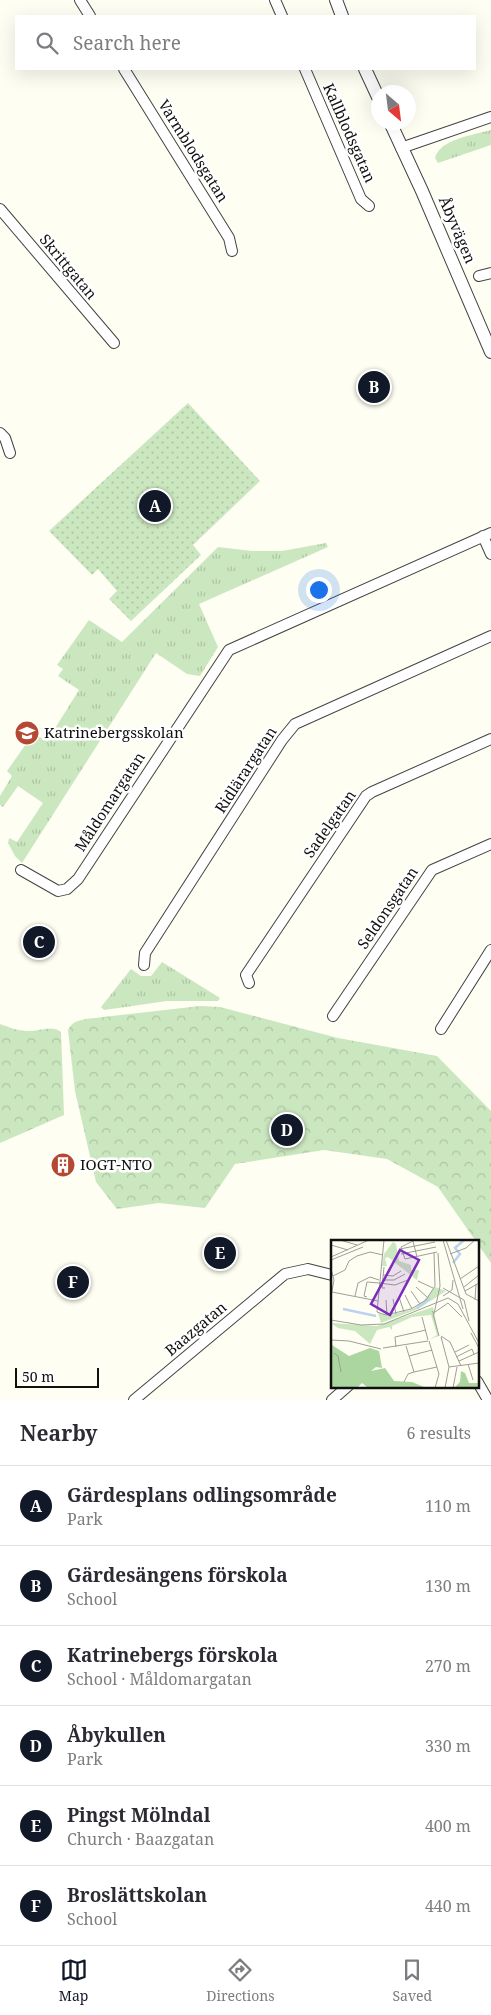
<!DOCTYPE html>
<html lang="en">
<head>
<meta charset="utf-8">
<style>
  :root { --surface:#fff; --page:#f7f7f7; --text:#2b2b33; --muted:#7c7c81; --line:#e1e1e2; --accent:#111827 }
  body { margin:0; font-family:"Noto Serif",serif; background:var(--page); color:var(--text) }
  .compass { position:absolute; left:371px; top:85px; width:45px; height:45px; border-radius:50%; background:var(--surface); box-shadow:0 5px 20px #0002; rotate:152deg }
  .scale { position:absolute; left:15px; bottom:12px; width:84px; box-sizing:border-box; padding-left:5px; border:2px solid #101010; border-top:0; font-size:14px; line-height:18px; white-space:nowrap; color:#101010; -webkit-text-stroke:4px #fff; paint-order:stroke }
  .you { position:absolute; left:318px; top:589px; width:18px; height:18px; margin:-12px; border:4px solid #fff; border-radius:50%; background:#1a73e8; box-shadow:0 0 0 8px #1a73e833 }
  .badge { display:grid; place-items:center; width:32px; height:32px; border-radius:50%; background:var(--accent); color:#fff; font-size:16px; font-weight:700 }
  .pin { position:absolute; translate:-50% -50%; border:2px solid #fff; box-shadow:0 1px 5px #0006 }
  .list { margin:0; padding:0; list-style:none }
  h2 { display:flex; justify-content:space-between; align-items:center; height:65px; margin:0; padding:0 20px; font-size:21px }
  h2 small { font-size:16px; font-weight:400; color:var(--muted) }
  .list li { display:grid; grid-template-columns:32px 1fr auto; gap:15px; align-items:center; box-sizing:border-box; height:80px; padding:0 20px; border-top:1px solid var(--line) }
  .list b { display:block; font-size:19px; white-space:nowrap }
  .list p { margin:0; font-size:16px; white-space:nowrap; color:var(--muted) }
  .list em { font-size:16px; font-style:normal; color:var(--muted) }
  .icon { flex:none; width:28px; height:28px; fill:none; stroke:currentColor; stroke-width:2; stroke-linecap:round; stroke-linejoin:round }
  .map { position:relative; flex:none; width:491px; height:1400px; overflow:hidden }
  .search { position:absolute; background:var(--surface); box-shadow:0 5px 20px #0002; left:15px; right:15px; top:15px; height:55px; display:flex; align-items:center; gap:12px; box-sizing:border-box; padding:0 18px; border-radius:0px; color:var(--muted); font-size:19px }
  .sheet { height:545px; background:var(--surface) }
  nav { display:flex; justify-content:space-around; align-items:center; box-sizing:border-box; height:70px; border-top:1px solid var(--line); background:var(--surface); font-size:14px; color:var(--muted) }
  nav a { display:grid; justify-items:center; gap:2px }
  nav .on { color:var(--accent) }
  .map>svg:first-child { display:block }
</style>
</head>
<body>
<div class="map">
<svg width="491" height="1400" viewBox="0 0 491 1400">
  <defs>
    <pattern id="grass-tufts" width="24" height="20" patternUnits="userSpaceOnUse" patternTransform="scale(1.25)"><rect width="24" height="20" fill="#cbe7bf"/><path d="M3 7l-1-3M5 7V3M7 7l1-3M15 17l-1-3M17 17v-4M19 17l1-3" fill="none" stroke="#adc5a3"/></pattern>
    <pattern id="park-crowns" width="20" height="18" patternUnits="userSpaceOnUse" patternTransform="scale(1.25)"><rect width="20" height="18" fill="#cbe7bf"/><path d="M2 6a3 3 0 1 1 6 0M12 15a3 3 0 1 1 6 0" fill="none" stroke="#adc5a3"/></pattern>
    <pattern id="garden-dots" width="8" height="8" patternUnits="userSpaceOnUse" patternTransform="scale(1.25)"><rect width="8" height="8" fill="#cbe7bf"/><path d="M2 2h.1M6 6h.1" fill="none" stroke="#adc5a3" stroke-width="1.8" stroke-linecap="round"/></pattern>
  </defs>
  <rect width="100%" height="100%" fill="#fefef3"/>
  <path fill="url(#grass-tufts)" d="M491,130V145L438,163L435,158C440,139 474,135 491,130Z
    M326,543L328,547L199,604L218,647L200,676L187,674L156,653L22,863L15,856L8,843L9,838L17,842L43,803L18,786L3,807L0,805V796L12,776L7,771L33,734L47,741L79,690L58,676L63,669L57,665L89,620L122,642L218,547L252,551H282Z
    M162,962L220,998L218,1001H167L104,1010L101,1007L131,969L141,976H151Z"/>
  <path fill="url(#park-crowns)" d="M200,1006L220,1007L338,1038L437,1056L491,1111V1263L438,1187L387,1159L324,1150L235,1164L205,1208L159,1203L117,1209L96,1182L75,1091L68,1030C72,1022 77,1021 86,1019Z
    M0,1024C9,1027 17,1031 27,1031C38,1032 52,1024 61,1032L64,1115L0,1143Z"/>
  <path fill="url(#garden-dots)" d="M188,403L260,481L193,545L201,555L131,621L109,599L117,591L98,569L92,575L49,531Z"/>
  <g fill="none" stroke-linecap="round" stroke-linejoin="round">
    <defs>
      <path id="minor" d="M80,0L90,16
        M275,0L282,16
        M124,69L229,238L232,251
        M305,69L361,199L369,206
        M401,148L491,117
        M0,209L114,343
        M479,276L491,273
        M0,433L5,438L10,453
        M483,536L491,554
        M21,870L58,891L67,889L78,879L229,650L491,533
        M144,965L145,953L282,740L295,724L491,636
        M249,983L246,975L366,796L372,792L491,739
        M333,1016L432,870L491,844
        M441,1029L491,950
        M477,1381L488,1400
        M134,1400L285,1274L308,1269L332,1275
        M332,1400L348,1386"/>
      <path id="tertiary" d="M336,0L342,16
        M365,69L378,97
        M390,122L422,191L491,352"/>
    </defs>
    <use href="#minor" stroke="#434343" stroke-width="12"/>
    <use href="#tertiary" stroke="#434343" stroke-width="14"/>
    <use href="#minor" stroke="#fff" stroke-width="10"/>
    <use href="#tertiary" stroke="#fff" stroke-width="12"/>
  </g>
  <defs>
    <symbol id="school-disc" viewBox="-11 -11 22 22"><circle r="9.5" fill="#b54832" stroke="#fff"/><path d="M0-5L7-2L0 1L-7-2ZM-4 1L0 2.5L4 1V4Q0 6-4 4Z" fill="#fff"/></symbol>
    <symbol id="building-disc" viewBox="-11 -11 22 22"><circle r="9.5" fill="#b54832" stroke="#fff"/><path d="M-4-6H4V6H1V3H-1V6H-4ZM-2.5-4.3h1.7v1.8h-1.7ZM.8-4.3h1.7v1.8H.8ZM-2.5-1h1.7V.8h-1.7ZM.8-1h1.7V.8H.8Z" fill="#fff"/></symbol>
  </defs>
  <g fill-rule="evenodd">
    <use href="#school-disc" x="13" y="719" width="28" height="28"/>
    <use href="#building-disc" x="49" y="1151" width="28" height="28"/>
  </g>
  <g text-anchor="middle" stroke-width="5" stroke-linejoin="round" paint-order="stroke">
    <g font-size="15" fill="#101010" stroke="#fff">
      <text transform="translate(349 133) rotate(66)" y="5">Kallblodsgatan</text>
      <text transform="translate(193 151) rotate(58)" y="5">Varmblodsgatan</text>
      <text transform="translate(457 230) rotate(67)" y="5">Åbyvägen</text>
      <text transform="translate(68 267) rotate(50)" y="5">Skrittgatan</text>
      <text transform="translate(246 770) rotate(-57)" y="5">Ridlärargatan</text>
      <text transform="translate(110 802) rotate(-57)" y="5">Måldomargatan</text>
      <text transform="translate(330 824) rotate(-55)" y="5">Sadelgatan</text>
      <text transform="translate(388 908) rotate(-56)" y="5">Seldonsgatan</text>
      <text transform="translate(196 1329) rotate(-40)" y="5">Baazgatan</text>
    </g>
    <g font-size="15" fill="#101010" stroke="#fff" text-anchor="start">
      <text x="44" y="738">Katrinebergsskolan</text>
      <text x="80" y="1170">IOGT-NTO</text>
    </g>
  </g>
  <g transform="translate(331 1240)">
    <rect width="148" height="148" fill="#fefef3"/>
    <path d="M104,47L115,51L87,69L50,83L47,73L59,75L80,70L90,64ZM102,67L108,96L99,99L106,95L100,75L81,77L61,86V90L58,87L46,90L39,104L24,91L7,88L0,83L46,86Z" fill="#cbe7bf"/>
    <path d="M1,105L18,116L39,108L48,111L51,128L45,127L40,131L54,128L63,141L81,142L93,147H36L31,143L27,147L0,148ZM130,131L134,133L138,143H147V147H124L129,142Z" fill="#acd69f"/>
    <path d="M62,2L65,4L68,21L80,25V30H88L86,40L57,17L54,18L56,26H51L53,14Z" fill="#cbe7bf"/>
    <path fill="none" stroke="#bcd2f2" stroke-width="2.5" d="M122,23L129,14L124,8L133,0M86,68L99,58M12,69L45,76"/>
    <path fill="none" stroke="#9f9f98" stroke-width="1" d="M9,0L26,5M53,0L46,72L55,75L80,69L95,60L104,46M112,0L132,69M115,0L135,54L148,61M82,1L70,7L74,19L106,12M82,1L86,17M0,5L17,10M69,9L104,2M85,11L105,7M103,13L104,46M70,14L85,11M119,14L135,8L144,0M0,17L38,0M0,20L32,7M53,27L51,48H54M0,29L3,40L1,51M52,35L62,36L70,31M2,36L14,30L18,21L26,16L39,12L52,15M129,39L148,26M52,40H63L74,34M87,41L102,48M48,43L64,45L77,40M85,47L97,58M133,47L148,35M112,48L133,60L138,81M80,51L89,64M134,51L148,43M1,52L47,61M74,55L81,69M24,56L27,43L39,37L48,40M112,56L121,50L122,40M36,57L33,56L36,42L48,43M68,57L73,72M62,59L65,74M55,60L56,75M144,60L145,44M101,71L103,74L109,46L107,13M104,72L117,63L131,77M102,74L108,96M91,77L97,100M0,80L30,85L53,84L117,58L127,64L148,103M140,93L148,108M110,96L119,102L130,126M110,97L118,127L114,148M0,100L18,101L50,109M98,101L108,134L104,148M75,106L83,132L106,127M65,107L64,97L95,90M52,108L97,101M124,112L138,105M3,113L7,116L10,132M78,116L101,110M125,117L141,109L143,114M128,121L148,112M137,124L142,140M118,127L148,123M73,142L77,134L83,132M122,148L126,127"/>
    <path fill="#7b2cbf" fill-opacity="0.15" stroke="#7b2cbf" stroke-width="2.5" d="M69,10L88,20L59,75L40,64Z"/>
    <rect width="148" height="148" fill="none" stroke="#101010" stroke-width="2.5"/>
  </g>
</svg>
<svg class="compass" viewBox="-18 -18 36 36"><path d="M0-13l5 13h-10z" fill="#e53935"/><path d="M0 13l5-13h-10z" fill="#7c7c81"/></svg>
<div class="scale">50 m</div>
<div class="you"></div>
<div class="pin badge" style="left:155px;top:506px">A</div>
<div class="pin badge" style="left:374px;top:387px">B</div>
<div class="pin badge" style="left:39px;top:942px">C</div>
<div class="pin badge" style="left:287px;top:1130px">D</div>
<div class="pin badge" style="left:220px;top:1253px">E</div>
<div class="pin badge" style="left:73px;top:1282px">F</div>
<div class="search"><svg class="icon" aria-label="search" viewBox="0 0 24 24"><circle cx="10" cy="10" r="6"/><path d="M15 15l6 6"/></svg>Search here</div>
</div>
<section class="sheet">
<h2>Nearby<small>6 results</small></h2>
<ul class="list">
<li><span class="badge">A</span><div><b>Gärdesplans odlingsområde</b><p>Park</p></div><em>110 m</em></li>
<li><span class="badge">B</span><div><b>Gärdesängens förskola</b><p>School</p></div><em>130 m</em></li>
<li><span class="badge">C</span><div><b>Katrinebergs förskola</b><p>School · Måldomargatan</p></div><em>270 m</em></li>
<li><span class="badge">D</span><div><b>Åbykullen</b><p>Park</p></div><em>330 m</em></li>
<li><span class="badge">E</span><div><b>Pingst Mölndal</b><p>Church · Baazgatan</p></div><em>400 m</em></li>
<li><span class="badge">F</span><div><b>Broslättskolan</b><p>School</p></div><em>440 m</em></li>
</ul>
</section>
<nav>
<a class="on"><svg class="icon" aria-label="map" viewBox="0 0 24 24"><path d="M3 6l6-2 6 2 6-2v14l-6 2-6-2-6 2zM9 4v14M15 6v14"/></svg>Map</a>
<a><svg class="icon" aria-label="directions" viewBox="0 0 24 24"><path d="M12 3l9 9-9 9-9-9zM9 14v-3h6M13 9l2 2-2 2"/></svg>Directions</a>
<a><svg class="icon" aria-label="saved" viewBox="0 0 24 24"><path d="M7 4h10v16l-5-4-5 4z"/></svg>Saved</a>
</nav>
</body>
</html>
